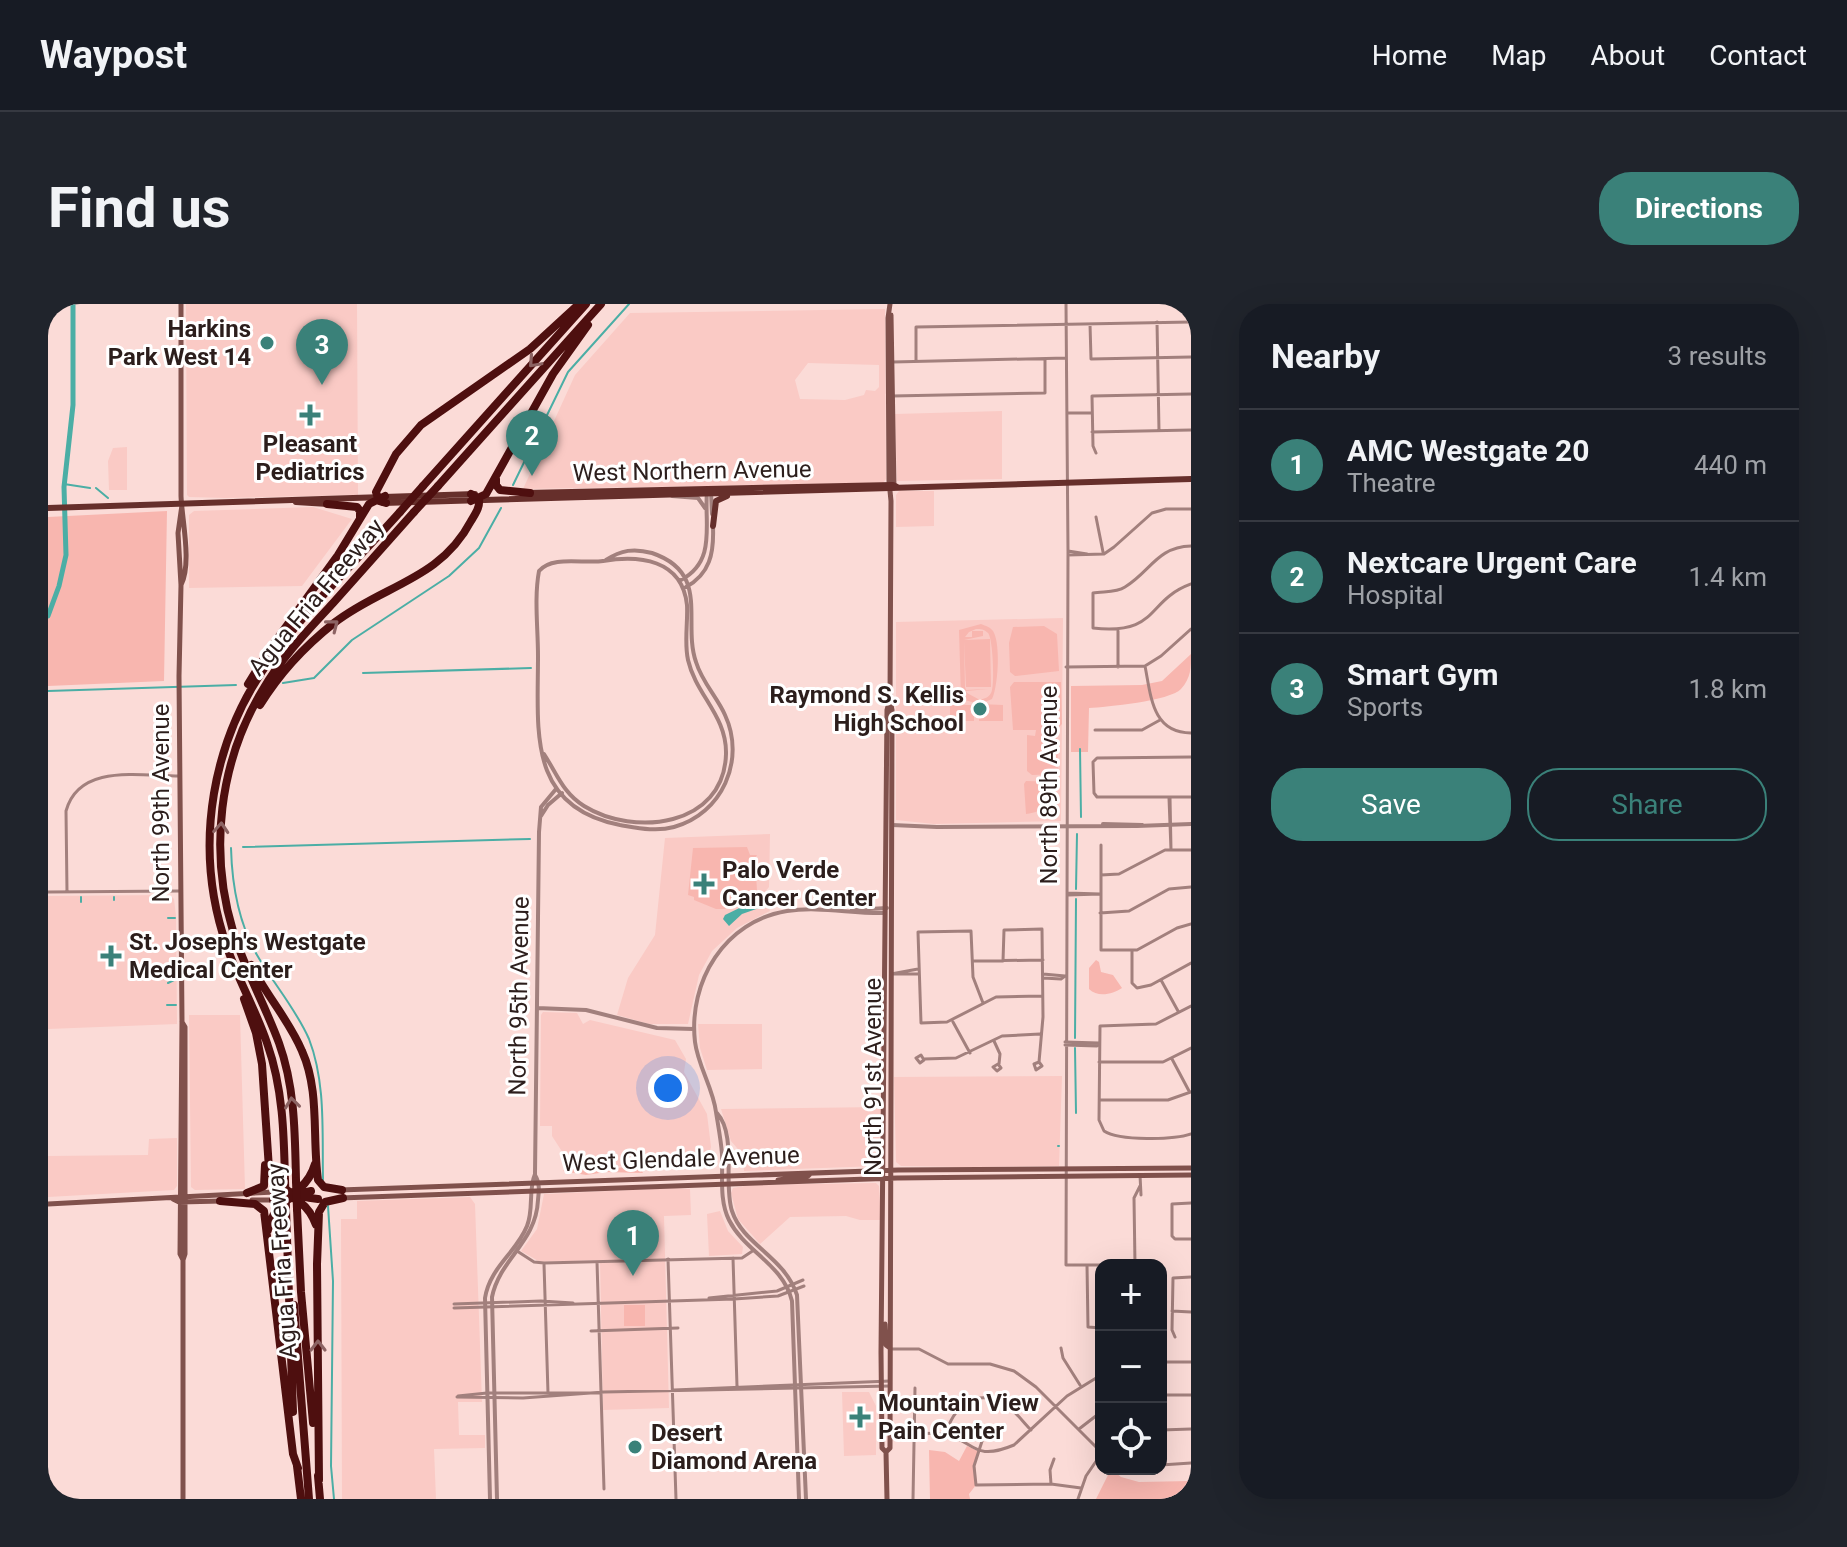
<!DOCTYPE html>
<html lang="en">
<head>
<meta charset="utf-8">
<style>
  :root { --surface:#171b24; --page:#20242c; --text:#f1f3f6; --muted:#9ea1a6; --line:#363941; --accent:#3a8179 }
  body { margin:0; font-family:Roboto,sans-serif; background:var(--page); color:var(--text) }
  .controls { position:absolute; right:24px; bottom:24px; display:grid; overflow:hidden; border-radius:16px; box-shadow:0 8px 32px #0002 }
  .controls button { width:72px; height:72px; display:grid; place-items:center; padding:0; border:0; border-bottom:2px solid var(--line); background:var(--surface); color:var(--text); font:40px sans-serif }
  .you { position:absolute; left:620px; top:784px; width:28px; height:28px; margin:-20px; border:6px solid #fff; border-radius:50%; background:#1a73e8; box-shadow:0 0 0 12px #1a73e833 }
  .badge { display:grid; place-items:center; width:52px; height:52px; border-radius:50%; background:var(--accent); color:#fff; font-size:26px; font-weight:700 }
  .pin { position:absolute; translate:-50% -66px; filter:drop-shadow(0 2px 4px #0008) }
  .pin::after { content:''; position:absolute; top:42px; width:28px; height:24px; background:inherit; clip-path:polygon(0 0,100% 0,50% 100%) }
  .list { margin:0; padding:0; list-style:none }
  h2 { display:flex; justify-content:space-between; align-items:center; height:104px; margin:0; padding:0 32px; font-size:34px }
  h2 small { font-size:26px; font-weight:400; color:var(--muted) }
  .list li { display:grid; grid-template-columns:52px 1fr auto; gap:24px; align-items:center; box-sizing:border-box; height:112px; padding:0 32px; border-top:2px solid var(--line) }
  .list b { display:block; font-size:30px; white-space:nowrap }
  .list p { margin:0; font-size:26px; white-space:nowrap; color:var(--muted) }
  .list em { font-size:26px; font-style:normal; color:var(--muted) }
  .actions { display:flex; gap:16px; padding:24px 32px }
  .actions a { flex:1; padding:18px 0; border:2px solid var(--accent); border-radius:32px; text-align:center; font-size:28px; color:var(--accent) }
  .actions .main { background:var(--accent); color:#fff }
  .icon { flex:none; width:44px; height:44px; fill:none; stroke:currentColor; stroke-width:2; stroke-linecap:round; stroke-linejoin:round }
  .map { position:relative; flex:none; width:1143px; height:1195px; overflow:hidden; border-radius:32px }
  header { display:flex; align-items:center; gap:48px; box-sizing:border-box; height:112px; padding:0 40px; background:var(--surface); border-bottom:2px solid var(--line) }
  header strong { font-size:38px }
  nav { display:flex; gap:44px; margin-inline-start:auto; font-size:28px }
  .intro { display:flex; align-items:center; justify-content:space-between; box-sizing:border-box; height:192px; padding:0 48px }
  h1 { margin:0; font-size:56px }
  .button { padding:20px 36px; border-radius:32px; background:var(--accent); color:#fff; font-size:28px; font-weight:700 }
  main { display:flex; gap:48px; padding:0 48px }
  aside { flex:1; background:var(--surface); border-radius:32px; box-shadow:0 8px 32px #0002 }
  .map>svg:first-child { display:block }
</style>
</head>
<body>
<header>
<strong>Waypost</strong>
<nav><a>Home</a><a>Map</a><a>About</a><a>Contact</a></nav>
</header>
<div class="intro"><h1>Find us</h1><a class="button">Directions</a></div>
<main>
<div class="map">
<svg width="1143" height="1195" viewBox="0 0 1143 1195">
  <rect width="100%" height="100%" fill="#fbdbd7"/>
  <path fill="#facac5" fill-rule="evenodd" d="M138,0H309L310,191L177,194L141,193L139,191Z
    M837,5L838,175L835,179L475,185L527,71L582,9ZM760,59L831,61V83L827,87L818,86L816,91L797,96L752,95L747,76Z
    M954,107V175L849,177L847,110Z
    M79,143V186H61L60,157L65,144Z
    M851,187H886V222L848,223V191Z
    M265,203L304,215L254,282L141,284V211L146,207Z
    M1015,314L1013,517L886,520L848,516V318Z
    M722,530L721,583L715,590L722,607L689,624L664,647L651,671L640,720H601L569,711L580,674L607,631L617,534Z
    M122,591L126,595L128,612L129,720L0,725V592Z
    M495,708L529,709L535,720L542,716L627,736L638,755L636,768L659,810L663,843L661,851L643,860L600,862L599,849L580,861L568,863H524L504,832V822H492L493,711Z
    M141,711H192L197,885L147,886L143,883Z
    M650,720H714V765L659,766L652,744Z
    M1014,772L1011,862L916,863L853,862L848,858L846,773Z
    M834,803L829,862L696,867L695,851L683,837L673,805Z
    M129,834V882L126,886L0,893V852L100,851L101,835Z
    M828,879L831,882L833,916H812L798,912L742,913L712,940L690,915L683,889L685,884L702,881Z
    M626,884L642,885L643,911L616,912L621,1104L555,1106L552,956L492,958L473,947L489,925L496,890Z
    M422,893L427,900L434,1098H410L411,1131H437V1144L386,1145L388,1195H294L293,915H309V897Z
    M672,907L680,927L695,943L694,950L661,952L659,910Z
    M794,1088H821L828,1102V1151L796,1152Z"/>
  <path fill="#f8b6af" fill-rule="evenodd" d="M119,207L116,377L0,382V213Z
    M933,320C938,322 942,323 945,327C953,339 950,383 944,395L932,400L955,401V417H931V400L913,395L911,326ZM928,325C933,325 936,325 940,329C945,334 947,382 943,389C940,394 937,394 932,396L919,389L937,388L919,389L918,387L940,385L918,386L917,383L916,337L918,383H943L942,335L916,336L935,332V327H924V333H917L921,328Z
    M996,322L1009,330L1011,367L967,372L962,368L961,339L965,323Z
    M1143,350C1143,364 1143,374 1133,385C1122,397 1058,403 1041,404L1040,448H1023V382L1094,381L1114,377Z
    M966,378H1013L1014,420L1009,425L1010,470L984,471L979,467V431L987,432L988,426H965L962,383Z
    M902,401H926V417H902Z
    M978,477L1009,478C1007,497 997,508 978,510L976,480Z
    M699,543L702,551H709L707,554L709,587L697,589L695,593C685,598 684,597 677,605H668L646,596V593L640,591L645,544Z
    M1048,656L1051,658L1053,668L1065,671L1074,684C1065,690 1050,694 1041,685V664Z
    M592,863L595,869L558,868L538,871L515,867L518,865Z
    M576,1001H597V1022H576Z
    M919,1142L930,1147L927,1156L928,1181L921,1190L922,1195H882L881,1146L897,1148L911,1157Z
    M1063,1165L1073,1173L1091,1178L1143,1177V1195H1048Z"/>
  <path fill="#4baea5" d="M712,594L716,600L714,603L694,610L681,622L675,615L677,611Z"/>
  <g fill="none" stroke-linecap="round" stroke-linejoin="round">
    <path stroke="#4baea5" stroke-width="2" d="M16,180L42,184
      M465,181L520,68L581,0
      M48,184L60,194
      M315,369L483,364
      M235,379L266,374L304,336L401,272L431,244L453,204
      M0,387L188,381
      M1032,445L1033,513
      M195,543L482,535
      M183,544C184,582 190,618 209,651C225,679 248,705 261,735C278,779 274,829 275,876
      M1028,585L1029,530
      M66,593V596
      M33,598V593
      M120,614H127
      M121,641L126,642
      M120,679L128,675
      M119,701H128
      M1027,734L1028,595
      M1027,744L1028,809
      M1010,842H1011
      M280,902L285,977L283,1162L286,1195"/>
    <path stroke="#4baea5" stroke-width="5" d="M0,312L11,282L18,251L16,183L25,101V0"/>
    <path stroke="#a2807d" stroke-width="3" d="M1018,0L1020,247L1018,961H1053
      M1109,18L1111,127
      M1042,20L1043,55L1143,53
      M868,57V23L1143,18
      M845,58L1018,54
      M844,92L997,89V55
      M1020,109H1044
      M1044,128L1143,126
      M1048,149L1045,142L1044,92L1143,90
      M1048,213L1055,248
      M1143,242C1109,243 1103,267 1077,283C1068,289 1055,287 1045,289V324C1112,331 1097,297 1143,280
      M1020,247L1039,250
      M1020,251L1056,250L1066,243L1104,209L1118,205H1143
      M1070,327V363
      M1097,362C1103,392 1104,429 1143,429
      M1018,363L1097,362L1113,352L1143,325
      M1019,363H1035
      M1047,426H1094L1112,416
      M1143,453L1049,454L1045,458L1046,489L1049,493H1143
      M1121,494L1123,546
      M1122,494L1123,546
      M1053,541V646H1089L1129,624L1143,620
      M1053,571L1071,570L1117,546H1143
      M0,588L132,587
      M19,588L18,507C31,459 92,472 131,472
      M1020,589L1052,590
      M1020,591L1052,590
      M1052,609L1081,607L1121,585L1143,583
      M1084,646V679L1089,684L1103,681L1143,659
      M925,657L995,656
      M955,657L956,626L994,625L995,713L991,758L994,762L988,766L986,760L991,758
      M843,670H870
      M843,670L870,665
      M995,670L1017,672
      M995,674L1013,675L1017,672
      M1113,676L1130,707
      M935,699L925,673L923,627L870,628L873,719L899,718L948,693L994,692
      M1143,702L1108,720L1052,722L1051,816L1056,827C1071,837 1126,836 1143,830
      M905,718L922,749
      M946,737L952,750L951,760
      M1017,738L1051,739
      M1017,741L1049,742L1051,739
      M873,751L876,756L872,759L868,754Z
      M876,755L908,754L954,732L992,730
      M1124,755L1141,787
      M1051,758H1115L1143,744
      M950,760L953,764L949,767L945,763Z
      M1052,796H1120L1143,788
      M1092,871L1093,891
      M1143,899L1124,900V932L1127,935H1143
      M469,947L486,958L496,959L694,954L706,946
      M685,954L689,1082
      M620,955L628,1195
      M549,958L556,1185
      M496,960L500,1089
      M1039,961L1040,1023L1053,1024
      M1087,961L1086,894L1092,882
      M661,994L729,987L755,976
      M406,1000L493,997L525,999
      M406,1004L686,995L730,992L756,982
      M1124,1007L1143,1008
      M543,1027L630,1024
      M1127,1033L1124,1026L1125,974L1143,973
      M1013,1044L1015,1054L1032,1081
      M842,1045H871L900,1060H942L966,1067L988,1083L1053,1148
      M1113,1058H1143
      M626,1086L842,1077
      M1113,1091H1143
      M410,1092L439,1089H553
      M409,1093L475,1094L556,1088L842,1082
      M905,1096L911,1103
      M1031,1125L1053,1108
      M1113,1126L1143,1125
      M842,1130C859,1130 877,1128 894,1130C927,1135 923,1159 966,1141L1019,1092L1053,1071
      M898,1131C904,1104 927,1084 955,1099C966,1105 974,1117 983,1126
      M936,1131L926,1162L928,1181L1003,1180L1033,1184
      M1113,1161L1143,1159
      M1003,1180L1002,1166L1006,1155
      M865,1195L867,1084
      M1030,1195L1038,1172L1053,1150"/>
    <path stroke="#a2807d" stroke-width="4" d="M663,187L664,210
      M624,192L650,194L657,204
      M633,276C669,257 656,220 659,187
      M638,283C662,270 666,249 665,223
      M496,450C509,470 515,489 536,502C586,533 676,523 678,450C679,412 648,391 640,356C636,338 640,320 639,301C634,255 591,251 555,257C536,260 504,251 491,267C486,294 490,324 490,352C490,427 479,503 572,521C590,524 608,528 626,523C674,510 698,456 677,411C669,393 654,378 648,358C634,318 663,269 604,249C586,244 573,246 558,256
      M493,512L500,501L514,489
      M1055,520L1094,521
      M844,521L889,523L1089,522L1143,520
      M804,606L839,604
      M489,704L538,706L609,724L646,725
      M669,809C689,831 675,880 684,907C695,941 736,952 749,991L758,1195
      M442,1195L437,994C442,963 468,949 479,922C486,905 480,886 487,870L491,528L493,503L508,485
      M449,1195L444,993C452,954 488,939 490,896C491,887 492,879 487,871
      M751,1195L744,997C735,960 697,948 681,916C671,896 675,872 674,850C673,836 670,821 668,808C665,784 650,762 647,738C640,677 677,617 739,607C772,602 804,610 837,609"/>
    <path stroke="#80514c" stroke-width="5" d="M133,0V192C134,217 144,259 133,281
      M843,11L846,184
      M134,201L130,229L133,281L131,372L134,717L132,950L135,956
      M134,718L137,723V950L135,956V1195
      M730,876L760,872L762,870
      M292,886L850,866L1143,864
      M292,894L849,874L1143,871
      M125,895L131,898L174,897
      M204,896H226
      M0,900L226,888
      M837,1020L838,1041L842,1044
      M838,1148L834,1144L833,1048L839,406L841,399
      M839,1195L838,1148L842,1144L844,406L842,396L843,197L841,177L840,14L842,0"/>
    <path stroke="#662f2b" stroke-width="6" d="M478,189L845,181L849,183
      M248,198L280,200
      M335,199L1143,175
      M0,204L427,190
      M665,222L668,197L679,192"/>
    <path stroke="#4e0f0f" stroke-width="8" d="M448,175V181L452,186L482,189
      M375,182L538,0
      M390,182L553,0
      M423,197L438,190L505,70L540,21
      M338,199L331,197L328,188L348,150L373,121L482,45L531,0
      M279,200L309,203L312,207V214
      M200,380L221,346L290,251L321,200L337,192
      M212,401C231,370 257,342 286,319C335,281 392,276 423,217C428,209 432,203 431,195L423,190
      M203,661C218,691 241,716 254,747C272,787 264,833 270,876L276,883L294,886
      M196,695L208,729L214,760L221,865C231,886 247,893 270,895
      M237,877C236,830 235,784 219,739C208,706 190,676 179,643C144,543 163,433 227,349C264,299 311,254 352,208
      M248,877C247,830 247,783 231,739C217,701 197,666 185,627C161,547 171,459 214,387C233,354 260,326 286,298C313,268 339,238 366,208
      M226,888C247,891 261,901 268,921
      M199,889L216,882L217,861
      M225,896C246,892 261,880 267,860
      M172,897L207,900L216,907L245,1150L250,1164
      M238,905L245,1108
      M249,905L253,988L265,1119
      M220,926C225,903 240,891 263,887
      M246,1001L261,1195
      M249,1162L253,1195
      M270,1172L272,1195
      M271,1176L269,960L271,908L277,898L295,894"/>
    <path stroke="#4e0f0f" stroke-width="8" d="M352,208L375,182
      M366,208L390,182
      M237,877L238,905
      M248,877L249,905"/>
  </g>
  <defs><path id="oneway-chevron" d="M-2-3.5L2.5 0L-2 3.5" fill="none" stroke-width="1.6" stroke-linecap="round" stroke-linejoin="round" transform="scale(2)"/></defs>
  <g stroke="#8c6363">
    <use href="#oneway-chevron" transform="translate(486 58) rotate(132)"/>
    <use href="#oneway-chevron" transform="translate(285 321) rotate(-38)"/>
    <use href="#oneway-chevron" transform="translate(173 524) rotate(-86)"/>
    <use href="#oneway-chevron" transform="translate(244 799) rotate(-97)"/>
    <use href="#oneway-chevron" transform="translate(270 1042) rotate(-90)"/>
  </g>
  <g fill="#3a8179" stroke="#fff" stroke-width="3">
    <circle cx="219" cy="39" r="8"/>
    <path d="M258 99h8v8h8v8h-8v8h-8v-8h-8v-8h8z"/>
    <circle cx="932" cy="405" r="8"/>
    <path d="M652 568h8v8h8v8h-8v8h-8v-8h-8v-8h8z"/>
    <path d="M59 640h8v8h8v8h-8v8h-8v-8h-8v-8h8z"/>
    <path d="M808 1101h8v8h8v8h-8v8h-8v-8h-8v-8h8z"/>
    <circle cx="587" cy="1143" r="8"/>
  </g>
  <g text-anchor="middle" stroke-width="6" stroke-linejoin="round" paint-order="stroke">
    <g font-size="24" font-weight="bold" fill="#2c1e1c" stroke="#fff" text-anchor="start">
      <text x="203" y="33" text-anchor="end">Harkins<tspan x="203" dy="28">Park West 14</tspan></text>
      <text x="262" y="148" text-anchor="middle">Pleasant<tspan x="262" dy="28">Pediatrics</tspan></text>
      <text x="916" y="399" text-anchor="end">Raymond S. Kellis<tspan x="916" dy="28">High School</tspan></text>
      <text x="674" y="574">Palo Verde<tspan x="674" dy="28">Cancer Center</tspan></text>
      <text x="81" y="646">St. Joseph's Westgate<tspan x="81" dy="28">Medical Center</tspan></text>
      <text x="830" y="1107">Mountain View<tspan x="830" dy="28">Pain Center</tspan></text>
      <text x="603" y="1137">Desert<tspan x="603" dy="28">Diamond Arena</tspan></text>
    </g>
    <g font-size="24" fill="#2c1e1c" stroke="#fff">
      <text transform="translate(644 167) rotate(-1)" y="8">West Northern Avenue</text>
      <text transform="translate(268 293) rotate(-50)" y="8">Agua Fria Freeway</text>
      <text transform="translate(1001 481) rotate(-90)" y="8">North 89th Avenue</text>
      <text transform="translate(113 499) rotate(-90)" y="8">North 99th Avenue</text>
      <text transform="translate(471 692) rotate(-89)" y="8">North 95th Avenue</text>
      <text transform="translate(825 773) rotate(-90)" y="8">North 91st Avenue</text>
      <text transform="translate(633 855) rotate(-2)" y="8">West Glendale Avenue</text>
      <text transform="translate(234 957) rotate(-94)" y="8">Agua Fria Freeway</text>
    </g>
  </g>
</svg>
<div class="controls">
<button>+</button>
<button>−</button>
<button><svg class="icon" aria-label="locate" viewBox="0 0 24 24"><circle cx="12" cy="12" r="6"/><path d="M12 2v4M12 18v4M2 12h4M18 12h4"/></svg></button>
</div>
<div class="you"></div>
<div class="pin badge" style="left:585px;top:972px">1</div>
<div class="pin badge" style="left:484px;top:172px">2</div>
<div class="pin badge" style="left:274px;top:81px">3</div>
</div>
<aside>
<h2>Nearby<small>3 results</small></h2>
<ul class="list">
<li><span class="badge">1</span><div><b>AMC Westgate 20</b><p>Theatre</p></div><em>440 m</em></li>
<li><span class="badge">2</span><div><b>Nextcare Urgent Care</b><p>Hospital</p></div><em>1.4 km</em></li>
<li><span class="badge">3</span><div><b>Smart Gym</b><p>Sports</p></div><em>1.8 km</em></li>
</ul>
<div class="actions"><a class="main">Save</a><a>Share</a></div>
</aside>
</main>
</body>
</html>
